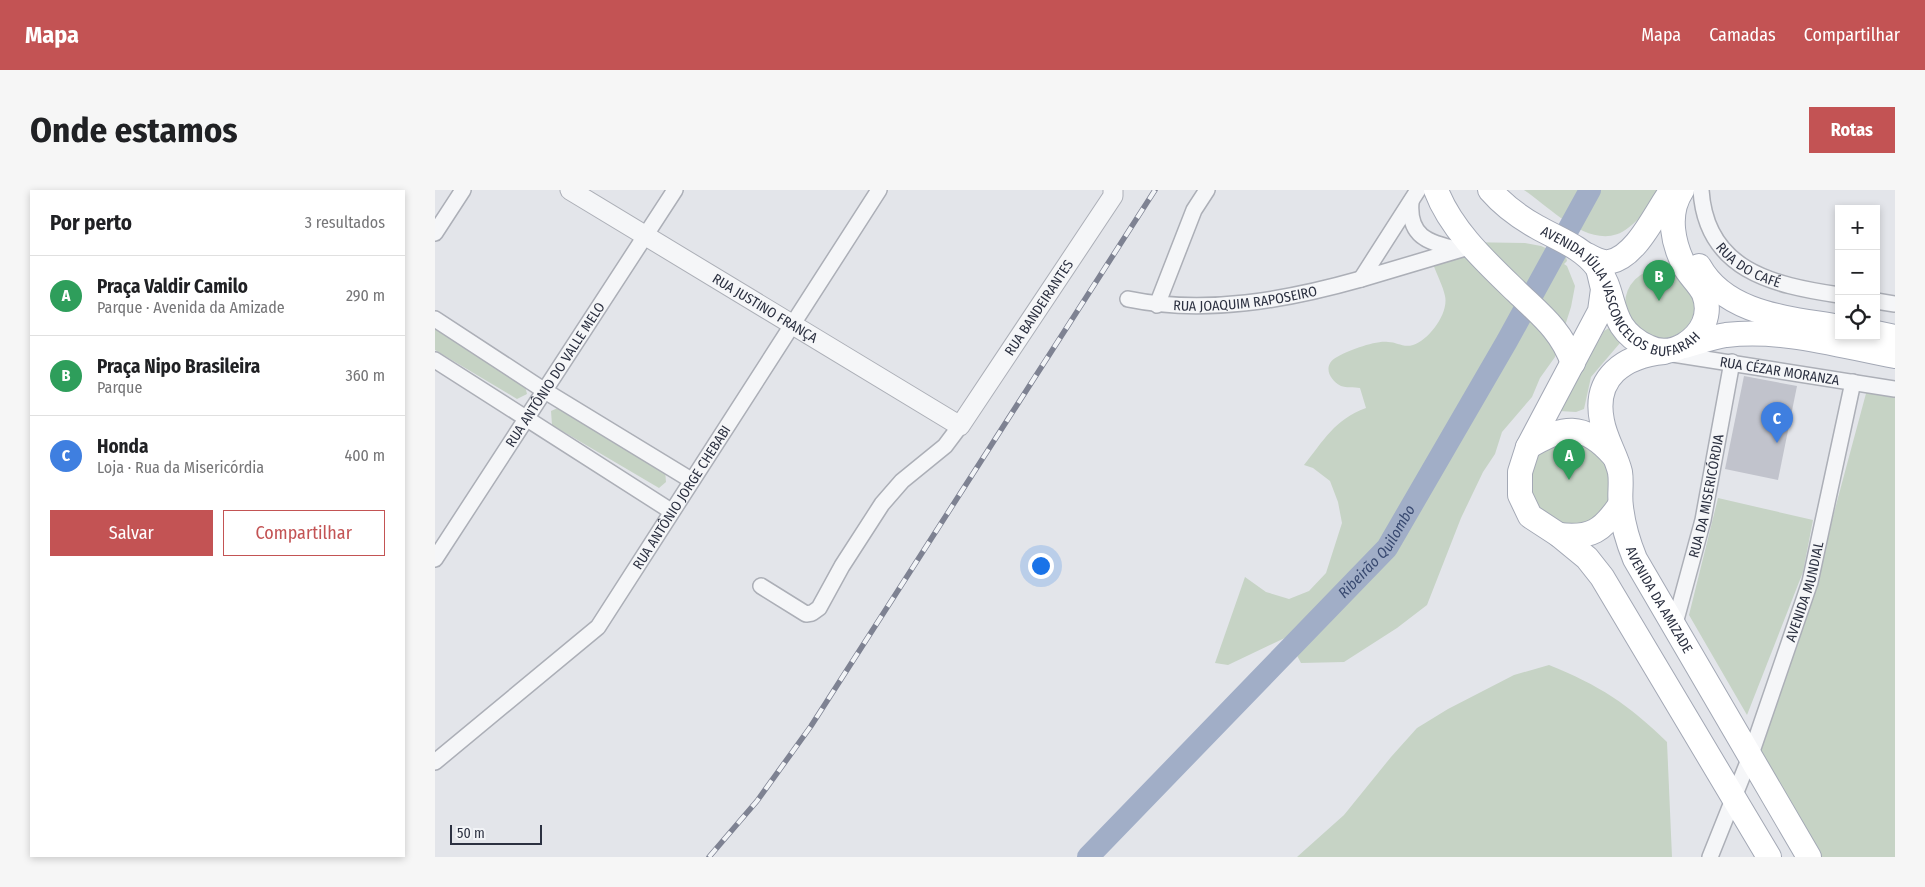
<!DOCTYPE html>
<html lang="pt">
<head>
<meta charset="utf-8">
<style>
  :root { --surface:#fff; --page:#f6f6f6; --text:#202124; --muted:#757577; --line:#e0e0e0; --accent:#c35354 }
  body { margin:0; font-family:"Fira Sans Condensed",sans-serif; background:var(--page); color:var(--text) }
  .controls { position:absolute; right:15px; top:15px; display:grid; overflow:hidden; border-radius:0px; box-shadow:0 2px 8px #0003 }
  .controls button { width:45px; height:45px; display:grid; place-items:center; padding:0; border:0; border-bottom:1px solid var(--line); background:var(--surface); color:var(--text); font:25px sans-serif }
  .scale { position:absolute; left:15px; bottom:12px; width:92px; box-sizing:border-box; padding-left:5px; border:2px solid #2c3141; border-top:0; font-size:14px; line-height:18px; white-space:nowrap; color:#2c3141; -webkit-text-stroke:4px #f2f4f7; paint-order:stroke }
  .you { position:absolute; left:605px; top:375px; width:18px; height:18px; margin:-12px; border:4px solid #fff; border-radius:50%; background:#1a73e8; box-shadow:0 0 0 8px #1a73e833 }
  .badge { display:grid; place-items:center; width:32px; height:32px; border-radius:50%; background:var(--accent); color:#fff; font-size:16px; font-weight:700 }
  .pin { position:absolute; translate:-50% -41px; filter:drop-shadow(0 1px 2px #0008) }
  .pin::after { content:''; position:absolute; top:26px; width:18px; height:15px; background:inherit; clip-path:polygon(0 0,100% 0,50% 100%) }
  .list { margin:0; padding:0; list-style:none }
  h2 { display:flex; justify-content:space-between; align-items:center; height:65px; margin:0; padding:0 20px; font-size:21px }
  h2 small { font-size:16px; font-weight:400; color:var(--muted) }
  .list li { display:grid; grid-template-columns:32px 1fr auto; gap:15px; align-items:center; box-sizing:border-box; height:80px; padding:0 20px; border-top:1px solid var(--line) }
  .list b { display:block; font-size:19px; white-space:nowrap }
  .list p { margin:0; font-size:16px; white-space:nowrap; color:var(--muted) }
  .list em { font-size:16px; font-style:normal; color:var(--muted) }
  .actions { display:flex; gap:10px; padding:15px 20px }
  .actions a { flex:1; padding:11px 0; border:1px solid var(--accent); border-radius:0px; text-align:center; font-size:18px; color:var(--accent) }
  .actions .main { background:var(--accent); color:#fff }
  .icon { flex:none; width:28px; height:28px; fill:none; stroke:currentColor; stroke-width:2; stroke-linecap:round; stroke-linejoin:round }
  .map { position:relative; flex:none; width:1460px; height:667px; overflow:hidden; border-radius:0px }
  header { display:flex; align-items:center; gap:30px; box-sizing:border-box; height:70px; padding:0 25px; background:var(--accent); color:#fff }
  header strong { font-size:24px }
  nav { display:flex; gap:28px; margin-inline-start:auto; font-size:18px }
  .intro { display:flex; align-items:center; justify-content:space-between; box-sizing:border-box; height:120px; padding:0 30px }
  h1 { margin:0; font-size:35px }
  .button { padding:12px 22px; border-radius:0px; background:var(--accent); color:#fff; font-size:18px; font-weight:700 }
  main { display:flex; gap:30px; padding:0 30px }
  aside { flex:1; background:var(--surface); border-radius:0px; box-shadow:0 2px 8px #0003 }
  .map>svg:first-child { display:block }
</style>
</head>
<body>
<header>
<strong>Mapa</strong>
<nav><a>Mapa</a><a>Camadas</a><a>Compartilhar</a></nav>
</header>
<div class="intro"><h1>Onde estamos</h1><a class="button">Rotas</a></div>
<main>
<aside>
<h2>Por perto<small>3 resultados</small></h2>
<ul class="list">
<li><span class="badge" style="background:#2e9e5b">A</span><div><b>Praça Valdir Camilo</b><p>Parque · Avenida da Amizade</p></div><em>290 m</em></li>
<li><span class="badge" style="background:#2e9e5b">B</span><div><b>Praça Nipo Brasileira</b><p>Parque</p></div><em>360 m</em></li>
<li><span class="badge" style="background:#3f7fe0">C</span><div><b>Honda</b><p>Loja · Rua da Misericórdia</p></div><em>400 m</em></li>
</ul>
<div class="actions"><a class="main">Salvar</a><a>Compartilhar</a></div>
</aside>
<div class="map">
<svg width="1460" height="667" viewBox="0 0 1460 667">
  <rect width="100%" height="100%" fill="#e3e5ea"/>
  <path fill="#c6d3c5" d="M1089,0H1226C1216,14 1207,28 1193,38C1159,65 1116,18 1089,0Z
    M1026,52L1090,53L1106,56L1131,67L1132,71L1129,74L1132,76L1140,96L1136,117L1120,167L1105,188L1097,207L1067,242L1060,264L1048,282L1026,328L992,415L962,438L909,472L866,473L852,447L793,475L780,473L810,387L831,402L854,409L874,401L891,383L907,333L903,312L895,291L878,278L869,275C889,250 899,230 931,218L925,198C919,197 911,198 906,196C894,190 887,175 902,167C912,161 941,150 953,152C962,152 968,158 978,155C994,150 1014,123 1010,106C1008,96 1002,85 998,74Z
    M1190 114a35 35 0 1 1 70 0a35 35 0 1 1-70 0Z
    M0,137L89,192L92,204L82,209L0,160Z
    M1174,138L1185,153L1156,187L1149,219L1141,222L1124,221L1169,141Z
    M1433,196L1460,202V667H1383L1317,558L1382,386Z
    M125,217L230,280L231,292L224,298L117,235L116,221Z
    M1140,249L1174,272L1175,314L1156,334L1127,338L1100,323L1092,279L1111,255Z
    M1283,308L1378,330L1368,382L1312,525L1254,425Z
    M1114,475C1164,495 1193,514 1232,552L1237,667H862L909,625L956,567L982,538L1013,519L1079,485Z"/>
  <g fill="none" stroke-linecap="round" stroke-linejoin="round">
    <path stroke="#a1aec7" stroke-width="22" id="s1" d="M653,667L952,358L1072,151L1155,0"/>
  </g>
  <path fill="#c1c3cc" d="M1309,186L1362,196L1343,290L1290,279Z"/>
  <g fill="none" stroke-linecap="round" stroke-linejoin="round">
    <defs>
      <g id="minor">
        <path d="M983,0L926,89L1037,56"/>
        <path id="s2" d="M1266,0C1271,80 1337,95 1404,105"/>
        <path d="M976,12C973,46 993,53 1022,59"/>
        <path d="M0,43L28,0"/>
        <path id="s3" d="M693,109C770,125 852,110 926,89"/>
        <path d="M1441,111L1460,114"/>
        <path d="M722,115L759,20L772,0"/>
        <path d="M0,129L110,201L256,290"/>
        <path id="s4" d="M1238,164L1460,199"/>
        <path d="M0,170L236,321"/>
        <path id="s5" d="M0,369L240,0"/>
        <path d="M326,396L371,424L377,423L384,418L407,376L447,314L467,291L510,256L525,236"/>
        <path id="s6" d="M1239,437L1268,330L1297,172"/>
        <path id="s7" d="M0,572L163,437L444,0"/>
        <path id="s8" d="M1275,667L1315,567L1375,392L1418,192"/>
      </g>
      <g id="tertiary">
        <path id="s9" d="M135,0L525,236L678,6V0"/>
      </g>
      <g id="primary">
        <path d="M1001,0C1016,40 1051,72 1082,102C1106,125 1126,140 1138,173"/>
        <path id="s10" d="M1055,0C1068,15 1084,27 1102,37C1123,49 1147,57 1162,77C1184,105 1170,137 1213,157C1225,163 1237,162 1249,155C1267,144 1277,125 1269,104C1265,95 1256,87 1251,79C1238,55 1231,24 1247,0"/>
        <path d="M1152,65C1159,69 1166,73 1174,72C1202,67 1221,21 1237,0"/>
        <path d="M1264,76C1291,125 1355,128 1404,137"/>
        <path d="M1163,78L1168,99L1165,121L1093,257L1085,282V305L1095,326L1124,345L1152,368L1167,387L1334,667"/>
        <path d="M1441,143L1460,147"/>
        <path d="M1250,156C1264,152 1278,147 1291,145C1347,138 1406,156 1460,166"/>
        <path id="s11" d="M1229,162C1189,166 1158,187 1167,231C1170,249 1181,265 1185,282C1187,294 1184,305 1186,317C1188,335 1193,352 1200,369L1374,667"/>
        <path d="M1093,257C1127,236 1149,232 1178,265"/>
        <path d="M1124,345C1156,349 1168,340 1185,315"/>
      </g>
    </defs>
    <use href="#minor" stroke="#acafb7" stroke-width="18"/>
    <use href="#tertiary" stroke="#acafb7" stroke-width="21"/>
    <use href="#primary" stroke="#a3a8b5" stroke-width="26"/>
    <use href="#minor" stroke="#f5f6f8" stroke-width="15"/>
    <use href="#tertiary" stroke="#f5f6f8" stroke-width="19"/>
    <use href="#primary" stroke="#fff" stroke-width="24"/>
    <defs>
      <path id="rail" d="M274,667L322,611L376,536L720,0"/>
    </defs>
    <use href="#rail" stroke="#7e8292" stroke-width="5.5"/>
    <use href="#rail" stroke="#f2f4f7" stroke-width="4" stroke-dasharray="11" stroke-linecap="butt"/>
  </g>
  <g text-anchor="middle" stroke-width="4" stroke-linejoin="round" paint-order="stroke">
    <g font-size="14" fill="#2c3141" stroke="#f2f4f7">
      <text dy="5" stroke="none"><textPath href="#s2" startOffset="95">RUA DO CAFÉ</textPath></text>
      <text dy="5" stroke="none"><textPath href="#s10" startOffset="176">AVENIDA JÚLIA VASCONCELOS BUFARAH</textPath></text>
      <text dy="5" stroke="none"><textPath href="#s3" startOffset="118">RUA JOAQUIM RAPOSEIRO</textPath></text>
      <text dy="5" stroke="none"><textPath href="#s9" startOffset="228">RUA JUSTINO FRANÇA</textPath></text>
      <text dy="5" stroke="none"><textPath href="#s9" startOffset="598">RUA BANDEIRANTES</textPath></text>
      <text dy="5" stroke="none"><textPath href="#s4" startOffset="108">RUA CÉZAR MORANZA</textPath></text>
      <text dy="5" stroke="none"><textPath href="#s5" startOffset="220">RUA ANTÔNIO DO VALLE MELO</textPath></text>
      <text dy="5" stroke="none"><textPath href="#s6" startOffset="135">RUA DA MISERICÓRDIA</textPath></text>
      <text dy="5" stroke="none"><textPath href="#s7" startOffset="366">RUA ANTÔNIO JORGE CHEBABI</textPath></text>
      <text dy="5" stroke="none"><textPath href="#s8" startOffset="282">AVENIDA MUNDIAL</textPath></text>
      <text dy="5" stroke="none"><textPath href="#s11" startOffset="298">AVENIDA DA AMIZADE</textPath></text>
    </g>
    <g font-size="15" font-style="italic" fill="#394a71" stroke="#f2f4f7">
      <text dy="5" stroke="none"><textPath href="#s1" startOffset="421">Ribeirão Quilombo</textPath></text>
    </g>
  </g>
</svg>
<div class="controls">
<button>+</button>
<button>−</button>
<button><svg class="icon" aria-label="locate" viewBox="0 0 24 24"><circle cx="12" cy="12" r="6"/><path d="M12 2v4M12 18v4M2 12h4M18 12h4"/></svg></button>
</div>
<div class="scale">50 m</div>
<div class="you"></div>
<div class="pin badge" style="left:1134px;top:290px;background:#2e9e5b">A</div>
<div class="pin badge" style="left:1224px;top:111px;background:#2e9e5b">B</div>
<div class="pin badge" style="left:1342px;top:253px;background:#3f7fe0">C</div>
</div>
</main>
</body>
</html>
